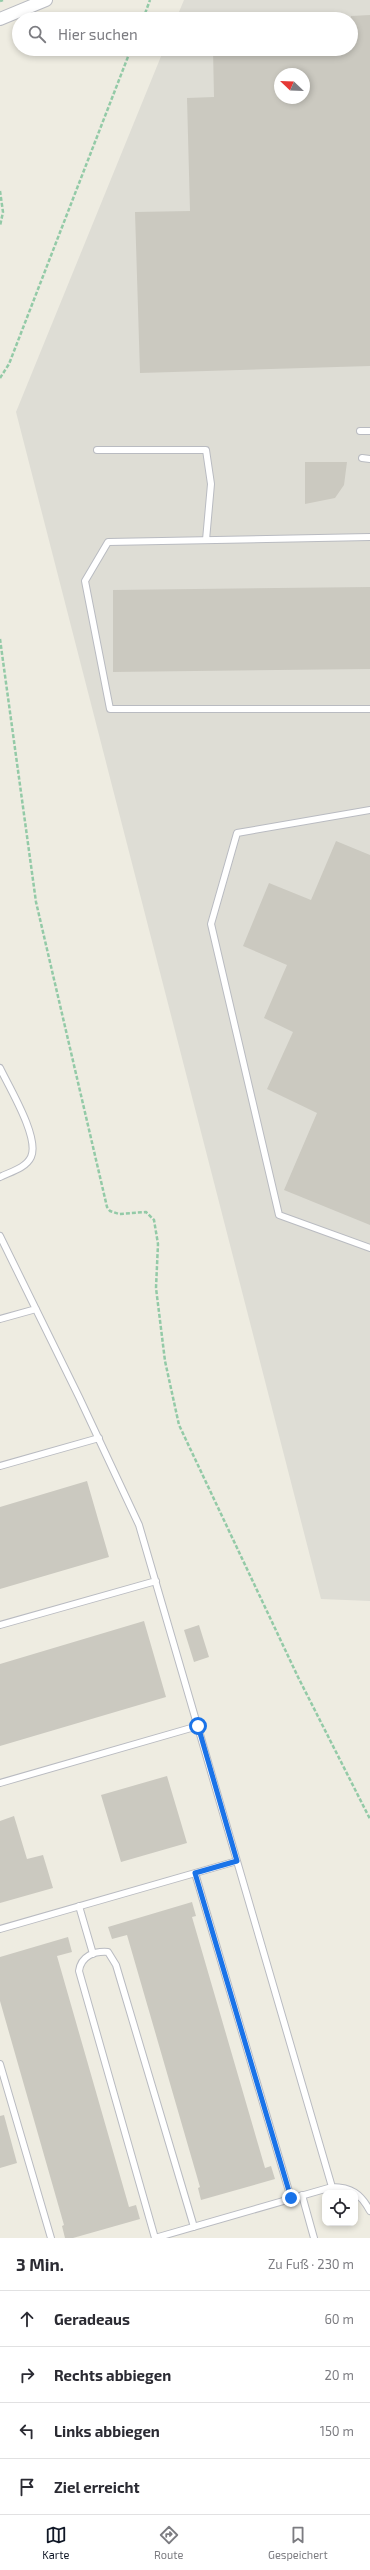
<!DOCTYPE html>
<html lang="de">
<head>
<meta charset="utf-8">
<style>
  :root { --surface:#fff; --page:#f2f2f3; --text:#2b2b33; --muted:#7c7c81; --line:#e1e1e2; --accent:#111827 }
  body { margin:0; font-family:"Exo 2",sans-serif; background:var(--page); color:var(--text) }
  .controls { position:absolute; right:12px; bottom:12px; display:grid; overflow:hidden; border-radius:8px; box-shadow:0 2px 6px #0003 }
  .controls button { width:36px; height:36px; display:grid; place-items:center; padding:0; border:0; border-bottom:1px solid var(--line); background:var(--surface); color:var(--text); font:20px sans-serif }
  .compass { position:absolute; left:274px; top:68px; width:36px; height:36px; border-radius:50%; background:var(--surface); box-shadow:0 2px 6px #0003; rotate:293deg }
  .stop { position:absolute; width:12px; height:12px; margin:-9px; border:3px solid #1a73e8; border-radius:50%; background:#fff }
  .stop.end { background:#1a73e8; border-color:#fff; box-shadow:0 1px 4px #0008 }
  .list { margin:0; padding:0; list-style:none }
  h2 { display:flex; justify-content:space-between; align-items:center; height:52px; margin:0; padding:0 16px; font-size:17px }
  h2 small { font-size:13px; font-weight:400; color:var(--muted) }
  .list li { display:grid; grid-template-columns:26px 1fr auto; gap:12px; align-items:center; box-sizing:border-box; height:56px; padding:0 16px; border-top:1px solid var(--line) }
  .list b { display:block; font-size:15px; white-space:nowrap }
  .list em { font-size:13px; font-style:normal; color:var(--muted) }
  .icon { flex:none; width:22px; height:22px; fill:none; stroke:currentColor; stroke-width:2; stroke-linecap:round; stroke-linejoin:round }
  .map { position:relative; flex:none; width:370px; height:2238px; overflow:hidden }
  .search { position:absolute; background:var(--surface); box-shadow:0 2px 6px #0003; left:12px; right:12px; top:12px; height:44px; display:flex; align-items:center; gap:10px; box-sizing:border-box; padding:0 14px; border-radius:22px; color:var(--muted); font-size:15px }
  .sheet { height:276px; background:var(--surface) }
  nav { display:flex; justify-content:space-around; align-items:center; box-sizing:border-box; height:56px; border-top:1px solid var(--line); background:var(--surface); font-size:11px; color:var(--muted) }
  nav a { display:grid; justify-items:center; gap:2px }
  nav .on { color:var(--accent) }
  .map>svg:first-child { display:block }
</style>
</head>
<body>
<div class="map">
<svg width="370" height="2238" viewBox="0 0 370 2238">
  <rect width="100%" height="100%" fill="#eeece1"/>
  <path fill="#deddd5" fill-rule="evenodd" d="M184,0H370V1601L321,1599L16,412L164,49H351V19H176ZM280,74H304V98H280Z"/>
  <path fill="#cbc9c0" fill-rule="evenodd" d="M370,15V366L140,373L135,212L190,211L187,98L214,97L213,49H351V16ZM280,74H304V98H280Z
    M305,462H347L344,485L335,498L305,504Z
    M370,587V669L113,672V590Z
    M336,841L370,855V1225L284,1190L317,1113L267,1089L293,1032L264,1018L287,965L243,946L269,883L311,900Z
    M87,1481L109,1557L0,1589V1507Z
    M144,1621L166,1697L0,1746V1664Z
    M199,1625L209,1657L194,1662L184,1630Z
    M167,1776L187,1843L121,1862L101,1795Z
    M14,1816L27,1859L43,1855L53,1888L0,1903V1821Z
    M192,1902L196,1916L192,1917L265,2168L271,2166L275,2179L201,2200L198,2188L200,2187L127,1935L112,1939L108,1927Z
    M68,1937L72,1952L57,1956L129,2207L136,2205L140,2219L73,2238H65L62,2226L64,2225L0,2001V1957Z
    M4,2115L17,2163L0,2168V2116Z"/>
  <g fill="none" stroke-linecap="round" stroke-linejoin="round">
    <defs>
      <path id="service" d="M360,431H370
        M97,450H206L211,484L206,540
        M362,458L370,459
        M370,537L108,542L85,581L110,709H370
        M370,810L237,833L211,924L279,1215L370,1248
        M0,1068C9,1087 40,1138 31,1157C26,1168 10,1172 0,1177
        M0,1236L79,1397L139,1525L332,2187
        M0,1319L36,1309
        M0,1466L99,1438
        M0,1625L156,1581
        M0,1783L198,1726
        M195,1873L291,2198
        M79,1906L93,1954
        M0,1929L237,1861
        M0,2064L51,2238
        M302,2195L314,2238
        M155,2238L79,1971C81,1956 94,1951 108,1952L116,1965L194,2227
        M155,2238L332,2187C351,2187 361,2194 370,2211"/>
      <path id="minor" d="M0,19L46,0"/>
    </defs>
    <use href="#service" stroke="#b9bbc1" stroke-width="8"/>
    <use href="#minor" stroke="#b9bbc1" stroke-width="14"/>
    <path stroke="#93caa7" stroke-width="2.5" stroke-dasharray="4 2" stroke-linecap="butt" d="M0,1L3,0
      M143,19L150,0
      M0,191L3,212L0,226
      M0,378L9,364L131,49
      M0,639L36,902L107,1207L110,1211L119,1214L146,1212L154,1220L158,1244L156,1288L165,1361L179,1425L298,1677L370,1819"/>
    <use href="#service" stroke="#fff" stroke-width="6"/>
    <use href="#minor" stroke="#fff" stroke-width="12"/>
  </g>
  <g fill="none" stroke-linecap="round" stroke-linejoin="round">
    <path stroke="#1a73e8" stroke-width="5" d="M198,1726L237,1861L195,1873L291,2198"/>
  </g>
</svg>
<div class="controls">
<button><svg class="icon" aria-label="locate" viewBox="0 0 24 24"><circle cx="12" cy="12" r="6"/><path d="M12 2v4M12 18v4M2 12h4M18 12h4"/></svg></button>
</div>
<svg class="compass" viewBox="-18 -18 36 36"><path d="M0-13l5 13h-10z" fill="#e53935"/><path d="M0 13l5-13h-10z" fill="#7c7c81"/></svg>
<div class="stop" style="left:198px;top:1726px"></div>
<div class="stop end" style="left:291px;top:2198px"></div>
<div class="search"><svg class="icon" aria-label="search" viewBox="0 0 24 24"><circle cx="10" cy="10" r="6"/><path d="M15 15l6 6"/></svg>Hier suchen</div>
</div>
<section class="sheet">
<h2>3 Min.<small>Zu Fuß · 230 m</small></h2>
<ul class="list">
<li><svg class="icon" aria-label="ahead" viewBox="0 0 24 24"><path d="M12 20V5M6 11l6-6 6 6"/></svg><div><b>Geradeaus</b></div><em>60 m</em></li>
<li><svg class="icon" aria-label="right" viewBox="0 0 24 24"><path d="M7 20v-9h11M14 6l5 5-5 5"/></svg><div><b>Rechts abbiegen</b></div><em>20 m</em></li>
<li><svg class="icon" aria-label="left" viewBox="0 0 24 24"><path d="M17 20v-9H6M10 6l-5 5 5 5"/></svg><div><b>Links abbiegen</b></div><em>150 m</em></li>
<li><svg class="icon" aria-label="arrive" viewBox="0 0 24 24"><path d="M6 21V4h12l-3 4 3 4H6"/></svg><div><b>Ziel erreicht</b></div></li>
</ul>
</section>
<nav>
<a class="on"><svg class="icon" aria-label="map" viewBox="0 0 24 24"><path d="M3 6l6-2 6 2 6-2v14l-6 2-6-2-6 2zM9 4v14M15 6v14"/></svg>Karte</a>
<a><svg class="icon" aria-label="directions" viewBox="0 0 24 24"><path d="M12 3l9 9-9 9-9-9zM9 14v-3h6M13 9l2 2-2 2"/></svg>Route</a>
<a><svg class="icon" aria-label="saved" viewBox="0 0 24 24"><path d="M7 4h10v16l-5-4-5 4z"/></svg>Gespeichert</a>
</nav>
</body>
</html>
